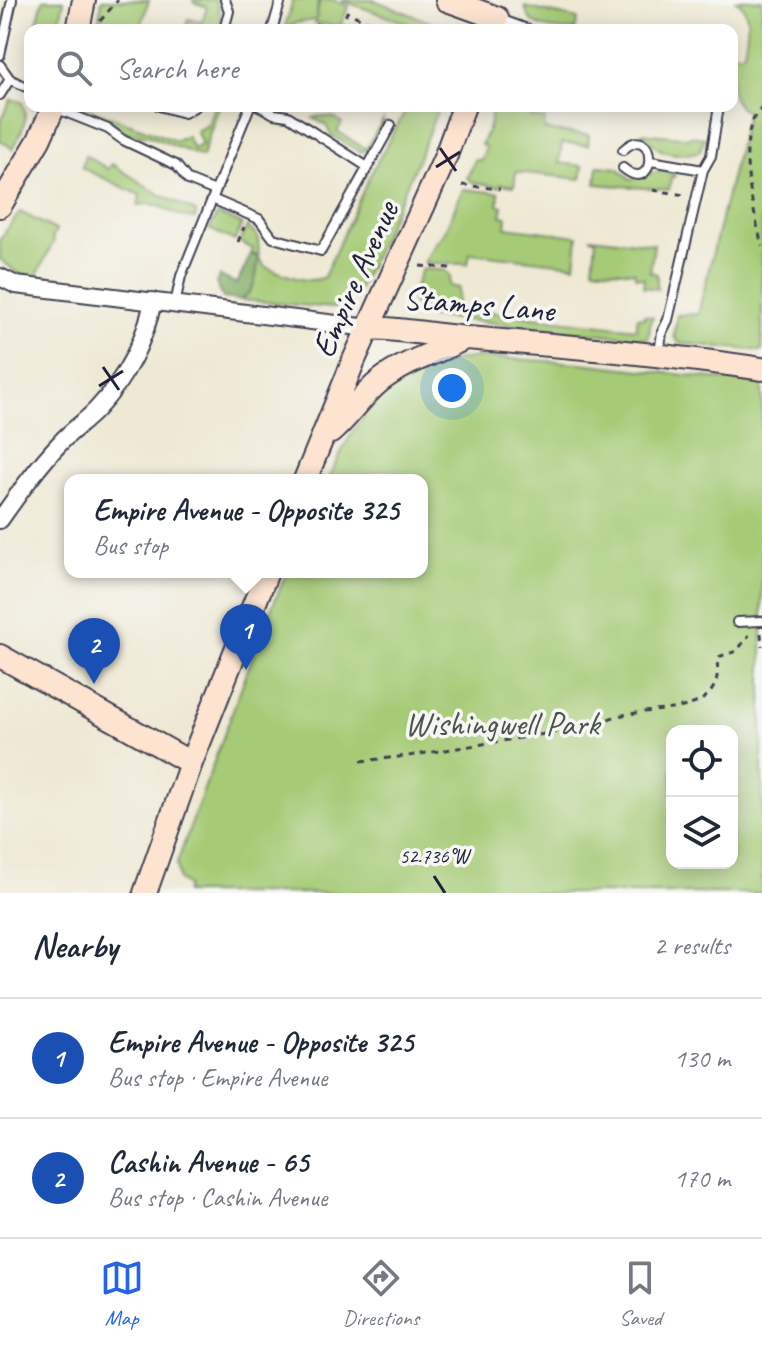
<!DOCTYPE html>
<html lang="en">
<head>
<meta charset="utf-8">
<style>
  :root { --surface:#fff; --page:#f2f2f3; --text:#1f2937; --muted:#747a83; --line:#e0e1e3; --accent:#2563eb }
  body { margin:0; font-family:Caveat,sans-serif; background:var(--page); color:var(--text) }
  .controls { position:absolute; right:24px; bottom:24px; display:grid; overflow:hidden; border-radius:16px; box-shadow:0 4px 20px #0003 }
  .controls button { width:72px; height:72px; display:grid; place-items:center; padding:0; border:0; border-bottom:2px solid var(--line); background:var(--surface); color:var(--text); font:40px sans-serif }
  .you { position:absolute; left:452px; top:388px; width:28px; height:28px; margin:-20px; border:6px solid #fff; border-radius:50%; background:#1a73e8; box-shadow:0 0 0 12px #1a73e833 }
  .badge { display:grid; place-items:center; width:52px; height:52px; border-radius:50%; background:var(--accent); color:#fff; font-size:26px; font-weight:700 }
  .pin { position:absolute; translate:-50% -66px; filter:drop-shadow(0 2px 4px #0008) }
  .pin::after { content:''; position:absolute; top:42px; width:28px; height:24px; background:inherit; clip-path:polygon(0 0,100% 0,50% 100%) }
  .popup { position:absolute; left:64px; top:474px; width:364px; height:104px; box-sizing:border-box; display:grid; place-content:center; border-radius:16px; background:var(--surface); filter:drop-shadow(0 2px 6px #0005); font-size:26px; white-space:nowrap; color:var(--muted) }
  .popup b { font-size:30px; color:var(--text) }
  .popup::after { content:''; position:absolute; left:50%; top:100%; margin-left:-16px; border:16px solid transparent; border-top-color:var(--surface) }
  .list { margin:0; padding:0; list-style:none }
  h2 { display:flex; justify-content:space-between; align-items:center; height:104px; margin:0; padding:0 32px; font-size:34px }
  h2 small { font-size:26px; font-weight:400; color:var(--muted) }
  .list li { display:grid; grid-template-columns:52px 1fr auto; gap:24px; align-items:center; box-sizing:border-box; height:120px; padding:0 32px; border-top:2px solid var(--line) }
  .list b { display:block; font-size:30px; white-space:nowrap }
  .list p { margin:0; font-size:26px; white-space:nowrap; color:var(--muted) }
  .list em { font-size:26px; font-style:normal; color:var(--muted) }
  .icon { flex:none; width:44px; height:44px; fill:none; stroke:currentColor; stroke-width:2; stroke-linecap:round; stroke-linejoin:round }
  .map { position:relative; flex:none; width:762px; height:893px; overflow:hidden }
  .search { position:absolute; background:var(--surface); box-shadow:0 4px 20px #0003; left:24px; right:24px; top:24px; height:88px; display:flex; align-items:center; gap:20px; box-sizing:border-box; padding:0 28px; border-radius:16px; color:var(--muted); font-size:30px }
  .sheet { height:344px; background:var(--surface) }
  nav { display:flex; justify-content:space-around; align-items:center; box-sizing:border-box; height:112px; border-top:2px solid var(--line); background:var(--surface); font-size:22px; color:var(--muted) }
  nav a { display:grid; justify-items:center; gap:4px }
  nav .on { color:var(--accent) }
  .map>svg:first-child { display:block }
</style>
</head>
<body>
<div class="map">
<svg width="762" height="893" viewBox="0 0 762 893">
  <rect width="100%" height="100%" fill="#f6f6f2"/>
  <filter id="ink" filterUnits="userSpaceOnUse"><feTurbulence type="fractalNoise" baseFrequency=".0125" numOctaves="2"/><feDisplacementMap in="SourceGraphic" scale="16" xChannelSelector="R" yChannelSelector="G"/><feConvolveMatrix kernelMatrix="1 2 1 2 8 2 1 2 1" color-interpolation-filters="sRGB"/></filter>
  <filter id="wash" filterUnits="userSpaceOnUse"><feTurbulence type="fractalNoise" baseFrequency=".006" numOctaves="4" result="noise"/><feDisplacementMap in="SourceGraphic" scale="32" xChannelSelector="R" yChannelSelector="G"/><feGaussianBlur stdDeviation="1.8" result="paint"/><feColorMatrix in="noise" values="0 0 0 0 0 0 0 0 0 0 0 0 0 0 0 0 0 1.4 0 .05"/><feComposite in="paint" operator="in"/></filter>
  <g filter="url(#wash)">
    <rect width="100%" height="100%" fill="#efe9d4"/>
    <path fill="#a5cb76" stroke="#647658" stroke-width="2" fill-rule="evenodd" d="M43,0H64L58,30H35Z
      M102,0H149L140,30H97Z
      M193,0H216L221,18L219,30H185L188,19L202,22L207,7L193,2Z
      M293,0H318L316,19L320,0H333L349,6L340,26L315,23V20L295,23L284,30Z
      M341,0H374L450,30H412L409,24Z
      M736,0H762V351L679,343L674,337L677,315L698,314L747,112C725,103 732,74 732,53L740,54L744,51C747,32 753,12 736,0Z
      M525,7L578,19L575,30C556,30 529,30 525,7Z
      M11,99L22,102C30,119 21,133 13,149L0,140V123Z
      M82,106L176,141L187,136L193,149L202,144L196,131L208,125L214,106H219L202,157L149,136L126,133L112,121L74,107Z
      M408,106H439L416,164L358,291L351,292L345,305L333,308L241,300C256,288 257,273 258,255L251,254L253,249L240,242L247,226L258,237L259,258L265,267C283,273 306,286 324,277L370,175Z
      M493,106H526L530,110V117L545,119L544,130L589,135L588,145L562,143L559,163L583,166L581,179L516,172L514,186L501,184L500,187L474,183L467,178L475,160H481L486,147L481,145L489,127Z
      M319,116L335,118L342,123L337,131L366,149L383,120C384,130 375,148 361,152L331,135L326,125L313,118Z
      M642,133L689,138L690,136L705,138L699,152C672,157 659,154 642,133Z
      M85,155L108,169L112,164L157,193L196,212L195,219C177,220 156,197 138,206L140,195L82,168Z
      M598,166L618,168L630,179C647,179 662,163 675,176L671,178L669,190L596,184Z
      M463,189L499,193L498,205L503,206L501,216L507,217L506,227L578,236L575,265L470,253L468,264L424,263L433,246L444,233Z
      M20,212L56,230L52,239L54,241L36,277L19,274L0,259V239Z
      M218,214L242,224L235,241L209,229Z
      M590,237L654,244L650,272L657,274V289L643,287L644,278L635,277V272L593,268L596,240Z
      M422,269L444,270L450,275L449,286L459,288L457,308L636,329L638,317L644,318V315L653,317C648,323 651,331 648,339L427,316L417,311L411,296Z
      M478,357L580,363L762,384V893H185L187,886L179,880L177,863L263,628L287,572H422V480H328C361,406 393,367 478,357ZM672,731H732V863H672Z"/>
    <path fill="#84af67" stroke="#536851" stroke-width="2" d="M251,254L259,258C255,276 258,288 241,300L223,298L216,283L220,276L237,284Z"/>
  </g>
  <g filter="url(#ink)">
    <g fill="none" stroke-linecap="round" stroke-linejoin="round">
      <defs>
        <path id="lane" d="M497,18L530,30
          M224,30L229,11L225,0
          M272,30L281,0
          M0,55L12,0
          M0,65L10,79L30,89
          M0,95L10,79
          M159,106L184,113L196,106
          M259,106L274,114L288,116L366,166
          M55,108L108,129L123,140L176,165L188,180L215,191
          M623,150C657,118 659,198 623,168
          M651,161L703,170
          M212,199L259,219L273,238L321,251L391,125
          M175,304L181,276L250,106
          M659,354L662,332L668,320L703,170L711,156L719,106
          M737,622L762,621"/>
        <path id="street" d="M0,277L16,285L369,328
          M0,520C19,493 38,466 61,442C72,430 86,421 97,409C125,379 145,341 153,301"/>
        <path id="secondary" d="M447,0L497,18
          M78,30L84,0
          M0,206L39,140L54,106
          M369,328C402,329 434,335 467,338C566,346 664,354 762,369
          M331,432C349,417 361,396 380,381C405,361 438,353 465,338
          M305,480L354,360L445,158L464,106
          M0,656L191,763
          M145,893L191,763L267,572"/>
      </defs>
      <use href="#lane" stroke="#414052" stroke-width="12"/>
      <use href="#street" stroke="#414052" stroke-width="20"/>
      <use href="#secondary" stroke="#414052" stroke-width="26"/>
      <path stroke="#414052" stroke-width="3" stroke-dasharray="6 6" stroke-linecap="butt" d="M100,21L118,0
        M315,24L349,30
        M341,27L347,12L386,30
        M762,106C759,111 754,116 752,122C739,157 754,211 762,246
        M462,185L500,189
        M653,190L685,195
        M238,242L244,227
        M420,266L451,268
        M761,633L762,646
        M361,761L408,756L595,726C631,698 726,730 717,660L721,656L737,651L749,635"/>
      <use href="#lane" stroke="#fff" stroke-width="8"/>
      <use href="#street" stroke="#fff" stroke-width="16"/>
      <use href="#secondary" stroke="#fde4d1" stroke-width="22"/>
    </g>
  </g>
  <path fill="none" stroke="#22223b" stroke-width="3" d="M440,148L456,171M436,167L460,152M103,367L119,390M99,386L123,371M434,876L445,893"/>
  <g text-anchor="middle" stroke-width="7" stroke-linejoin="round" paint-order="stroke">
    <g font-size="34" fill="#22223b" stroke="#f6f6f2">
      <text transform="translate(354 279) rotate(-66)" y="12">Empire Avenue</text>
      <text transform="translate(479 303) rotate(5)" y="12">Stamps Lane</text>
    </g>
    <g font-size="34" fill="#49554d" stroke="#f6f6f2">
      <text x="502" y="735">Wishingwell Park</text>
    </g>
  </g>
  <g font-size="20" text-anchor="middle" fill="#22223b" stroke="#f6f6f2" stroke-width="7" stroke-linejoin="round" paint-order="stroke">
    <text x="434" y="863">52.736°W</text>
  </g>
</svg>
<div class="controls">
<button><svg class="icon" aria-label="locate" viewBox="0 0 24 24"><circle cx="12" cy="12" r="6"/><path d="M12 2v4M12 18v4M2 12h4M18 12h4"/></svg></button>
<button><svg class="icon" aria-label="layers" viewBox="0 0 24 24"><path d="M12 4l9 5-9 5-9-5zM3 14l9 5 9-5"/></svg></button>
</div>
<div class="you"></div>
<div class="pin badge" style="left:246px;top:670px;background:#1a4fb4">1</div>
<div class="popup"><b>Empire Avenue - Opposite 325</b>Bus stop</div>
<div class="pin badge" style="left:94px;top:684px;background:#1a4fb4">2</div>
<div class="search"><svg class="icon" aria-label="search" viewBox="0 0 24 24"><circle cx="10" cy="10" r="6"/><path d="M15 15l6 6"/></svg>Search here</div>
</div>
<section class="sheet">
<h2>Nearby<small>2 results</small></h2>
<ul class="list">
<li><span class="badge" style="background:#1a4fb4">1</span><div><b>Empire Avenue - Opposite 325</b><p>Bus stop · Empire Avenue</p></div><em>130 m</em></li>
<li><span class="badge" style="background:#1a4fb4">2</span><div><b>Cashin Avenue - 65</b><p>Bus stop · Cashin Avenue</p></div><em>170 m</em></li>
</ul>
</section>
<nav>
<a class="on"><svg class="icon" aria-label="map" viewBox="0 0 24 24"><path d="M3 6l6-2 6 2 6-2v14l-6 2-6-2-6 2zM9 4v14M15 6v14"/></svg>Map</a>
<a><svg class="icon" aria-label="directions" viewBox="0 0 24 24"><path d="M12 3l9 9-9 9-9-9zM9 14v-3h6M13 9l2 2-2 2"/></svg>Directions</a>
<a><svg class="icon" aria-label="saved" viewBox="0 0 24 24"><path d="M7 4h10v16l-5-4-5 4z"/></svg>Saved</a>
</nav>
</body>
</html>
